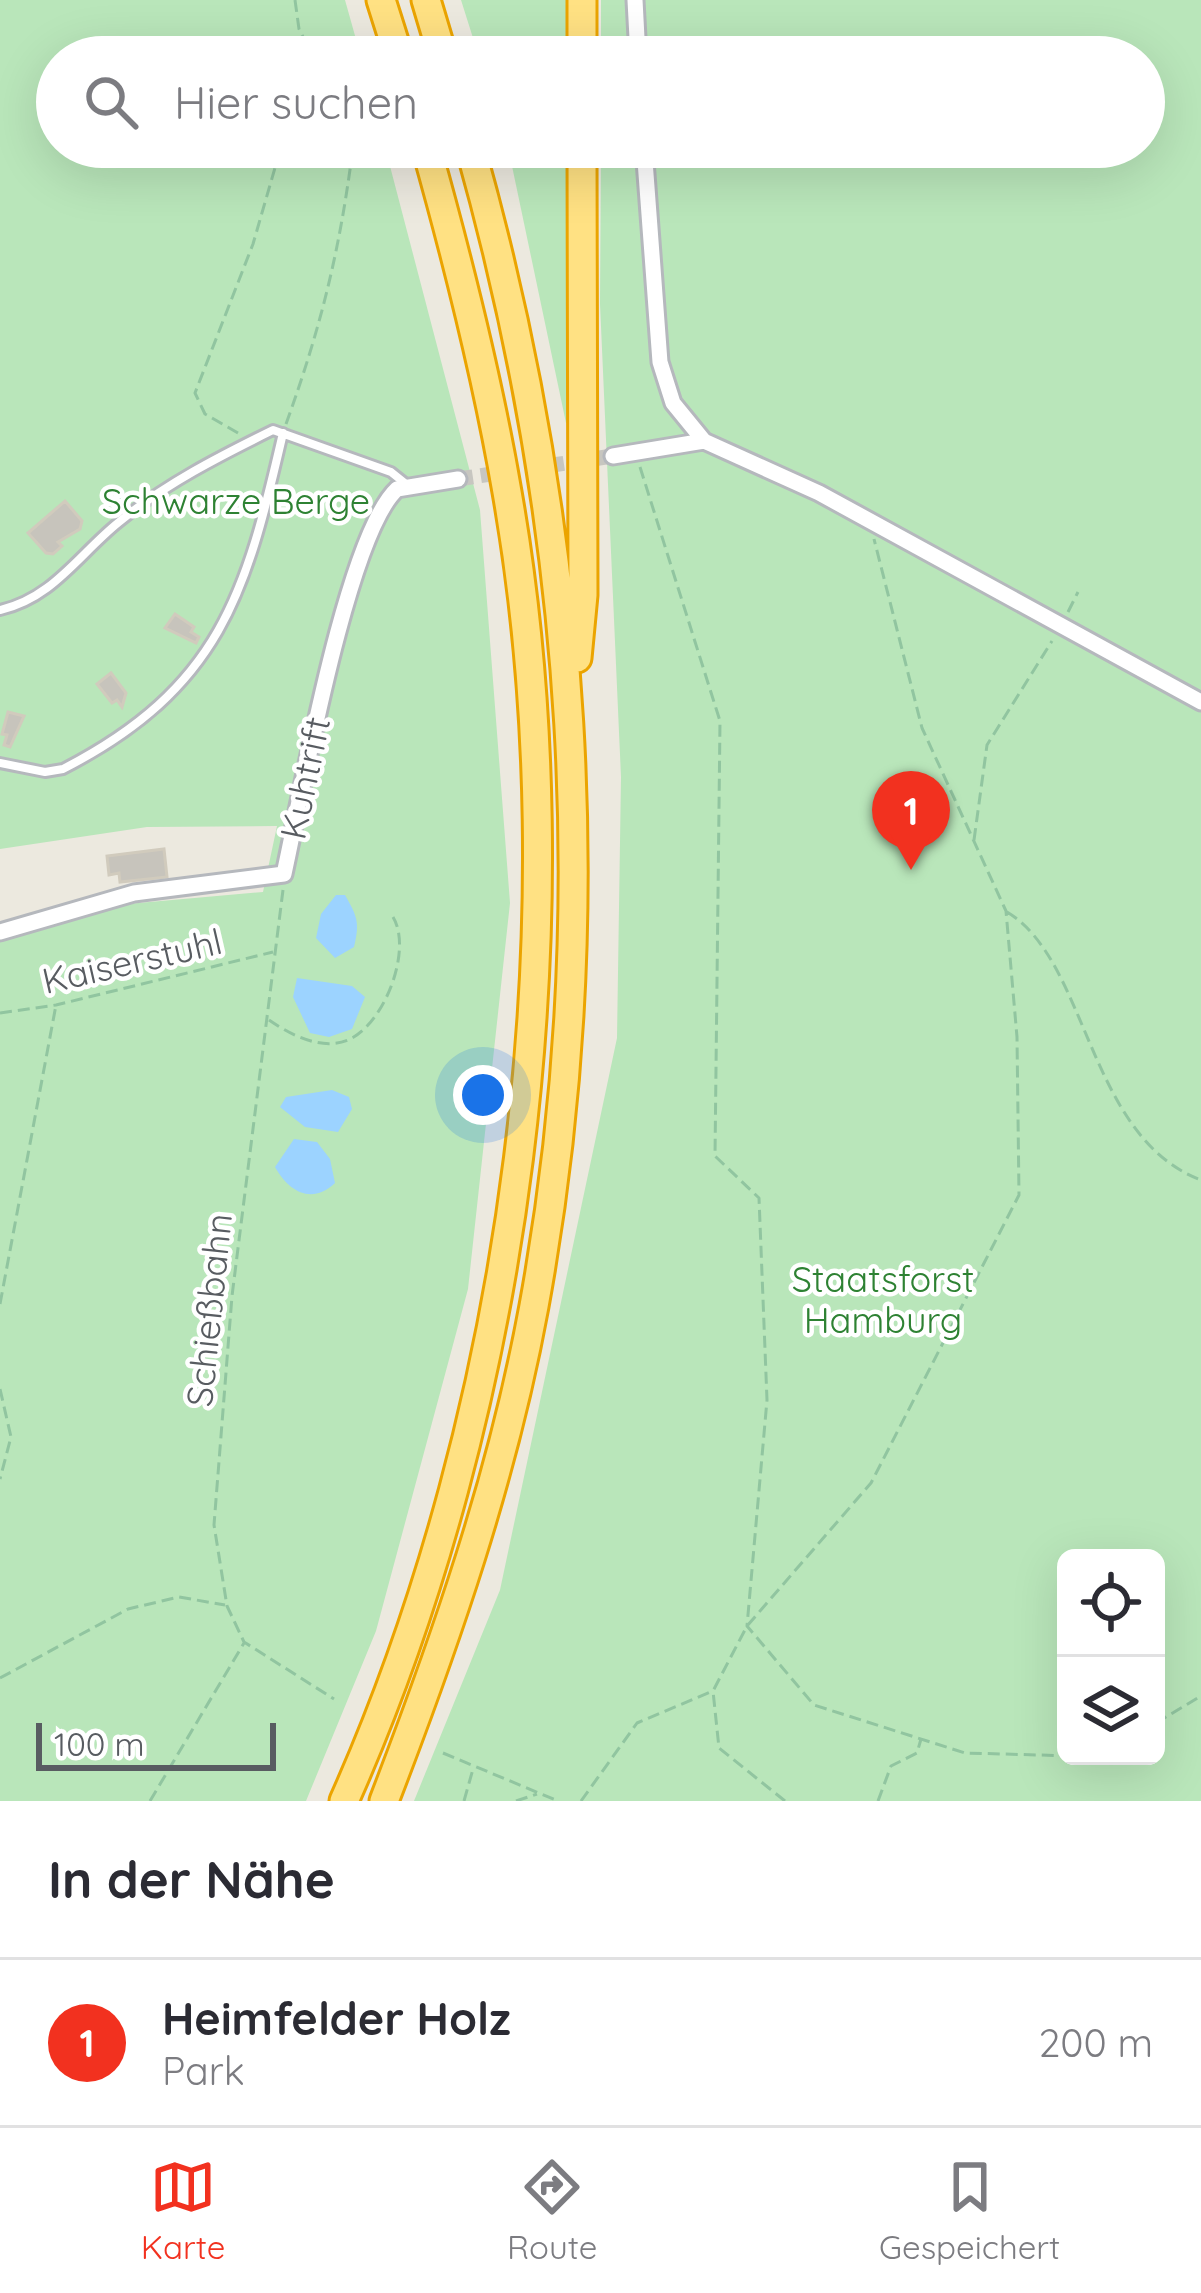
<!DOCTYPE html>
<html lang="de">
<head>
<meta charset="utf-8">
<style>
  :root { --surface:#fff; --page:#f2f2f3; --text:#2b2b33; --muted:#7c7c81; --line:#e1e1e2; --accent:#f2311f }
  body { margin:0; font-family:Quicksand,sans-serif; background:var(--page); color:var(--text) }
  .controls { position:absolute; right:36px; bottom:36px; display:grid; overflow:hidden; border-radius:18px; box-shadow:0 12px 48px #0002 }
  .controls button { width:108px; height:108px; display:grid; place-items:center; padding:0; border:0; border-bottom:3px solid var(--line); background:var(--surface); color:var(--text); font:60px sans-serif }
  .scale { position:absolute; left:36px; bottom:30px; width:240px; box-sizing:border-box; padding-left:12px; border:6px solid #585c61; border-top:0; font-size:33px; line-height:42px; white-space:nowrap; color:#585c61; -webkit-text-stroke:9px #fff; paint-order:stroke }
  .you { position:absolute; left:483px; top:1095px; width:42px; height:42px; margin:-30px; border:9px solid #fff; border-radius:50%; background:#1a73e8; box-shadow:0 0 0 18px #1a73e833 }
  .badge { display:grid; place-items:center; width:78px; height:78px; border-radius:50%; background:var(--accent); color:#fff; font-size:39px; font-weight:700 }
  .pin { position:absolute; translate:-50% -99px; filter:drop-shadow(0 3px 6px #0008) }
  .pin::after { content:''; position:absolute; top:63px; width:42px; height:36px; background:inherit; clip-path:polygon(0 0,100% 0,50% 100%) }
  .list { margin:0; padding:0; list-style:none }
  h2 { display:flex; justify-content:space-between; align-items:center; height:156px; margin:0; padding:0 48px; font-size:51px }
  h2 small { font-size:39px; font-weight:400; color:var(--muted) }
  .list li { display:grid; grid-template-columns:78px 1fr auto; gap:36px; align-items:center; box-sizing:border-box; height:168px; padding:0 48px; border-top:3px solid var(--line) }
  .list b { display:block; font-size:45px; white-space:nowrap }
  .list p { margin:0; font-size:39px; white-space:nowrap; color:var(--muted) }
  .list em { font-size:39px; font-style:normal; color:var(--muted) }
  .icon { flex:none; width:66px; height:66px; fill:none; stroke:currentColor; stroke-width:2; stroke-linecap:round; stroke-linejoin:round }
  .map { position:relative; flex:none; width:1201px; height:1801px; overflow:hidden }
  .search { position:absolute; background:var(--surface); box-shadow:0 12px 48px #0002; left:36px; right:36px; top:36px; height:132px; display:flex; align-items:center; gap:30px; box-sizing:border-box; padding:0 42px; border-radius:66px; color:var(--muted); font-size:45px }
  .sheet { height:324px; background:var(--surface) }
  nav { display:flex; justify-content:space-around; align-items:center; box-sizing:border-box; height:168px; border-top:3px solid var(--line); background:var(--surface); font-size:33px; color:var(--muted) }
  nav a { display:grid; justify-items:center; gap:6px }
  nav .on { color:var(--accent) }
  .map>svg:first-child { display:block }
</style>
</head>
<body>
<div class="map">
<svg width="1201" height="1801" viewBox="0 0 1201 1801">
  <rect width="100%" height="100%" fill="#ece9df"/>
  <path fill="#b9e6ba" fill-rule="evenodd" d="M0,0H345L361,57H57V147H385L480,510L510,903L468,1289L376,1631L306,1801H0V937L116,905L263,892L277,826L147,827L0,849Z
    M461,0H573L572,57H479Z
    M601,0H1201V1801H414L500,1590L617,1038L621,777L600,304L601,147H1144V57H601ZM1066,1558H1156V1756H1066Z
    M508,147H572L571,423H566Z"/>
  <path fill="#9cd3ff" d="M336,895H345C357,916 360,922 354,947L335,958L316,938L321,914Z
    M297,978L352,986L365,997L352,1029L329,1037L310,1033L293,997Z
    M332,1090L349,1097L352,1109L338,1132L305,1127L280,1107L286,1097Z
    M294,1139L317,1142L330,1159L335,1183C312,1205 289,1192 275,1167Z"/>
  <path fill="#c7c4bc" stroke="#d1cbbd" stroke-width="3" d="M65,501L82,521L80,529L58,542L62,546L53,554L46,553L28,533Z
    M175,614L194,627L191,632L199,637L196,643L165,628Z
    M111,673L126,693L122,707L117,700L112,703L97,684Z
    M8,712L24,716L10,747L4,745L7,735L2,734Z
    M164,849L167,877L120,882L119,873L109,875L107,856Z"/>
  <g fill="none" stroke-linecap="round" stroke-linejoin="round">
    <path stroke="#c7c6c0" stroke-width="15" stroke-dasharray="15 8" stroke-linecap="butt" d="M458,479L613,456"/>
    <defs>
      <path id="lane" d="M0,610C53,598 79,554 119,522C165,484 220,456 273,430L391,472L406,484
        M0,763L45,772L63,769C220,688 246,594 283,433"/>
      <path id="street" d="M635,0L638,57
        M644,147L660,362L673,403L704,441L819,493L1201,702
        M613,456L704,441
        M0,932L134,893L284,874C301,797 347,535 397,489L458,479"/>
      <path id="highway" d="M381,0L399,57
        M426,0L443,57
        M582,0V57
        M577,658L583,595L582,147
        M344,1801C518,1411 581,913 507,492C487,375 458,261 426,147
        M384,1801C446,1640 503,1476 534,1306C605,918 577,526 470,147"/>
    </defs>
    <use href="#lane" stroke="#b5b8bd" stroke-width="14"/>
    <use href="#street" stroke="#b5b8bd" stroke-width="21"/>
    <use href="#highway" stroke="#eba400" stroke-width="33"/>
    <path stroke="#91c5a0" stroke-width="3" stroke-dasharray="12 6" stroke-linecap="butt" d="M295,0L299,29L313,57
      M286,424C321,327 340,250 353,147
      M238,433L205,414L195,393L253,244L281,147
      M640,467L720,721L715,1156L759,1198L767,1400L747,1626L814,1705L965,1753L1076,1756
      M1068,612L1078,592
      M974,840L987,745L1052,641
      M283,890L232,1296L214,1525L227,1606L244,1642L334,1699
      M1007,912C1089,961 1087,1137 1201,1180
      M0,1013L56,1005L273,952
      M269,1020C291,1035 321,1051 348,1040C384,1025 413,950 393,917
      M0,1304L56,1005
      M0,1389L11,1437L0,1479
      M0,1678L128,1609L179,1597L225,1605
      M1156,1723L1201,1696
      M443,1753L558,1801
      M150,1801L244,1643
      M464,1801L473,1769
      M516,1801L537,1794
      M581,1801L637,1723L713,1691
      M785,1801L719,1748L713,1691L747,1626L871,1483L1019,1195L1017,1037L1006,911L922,728L874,539
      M878,1801L891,1766L917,1753L921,1739"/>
    <use href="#lane" stroke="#fff" stroke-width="8"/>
    <use href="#street" stroke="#fff" stroke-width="15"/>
    <use href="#highway" stroke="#ffe183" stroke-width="27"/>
  </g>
  <g text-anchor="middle" stroke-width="9" stroke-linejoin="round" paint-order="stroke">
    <g font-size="36" fill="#2e8233" stroke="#fff">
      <text x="236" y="514">Schwarze Berge</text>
      <text x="883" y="1292">Staatsforst<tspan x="883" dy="41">Hamburg</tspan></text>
    </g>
    <g font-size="36" fill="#585c61" stroke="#fff">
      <text transform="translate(305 778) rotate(-78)" y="13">Kuhtrift</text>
      <text transform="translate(132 961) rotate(-13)" y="13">Kaiserstuhl</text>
      <text transform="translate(209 1310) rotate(-84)" y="13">Schießbahn</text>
    </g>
  </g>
</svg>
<div class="controls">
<button><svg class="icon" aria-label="locate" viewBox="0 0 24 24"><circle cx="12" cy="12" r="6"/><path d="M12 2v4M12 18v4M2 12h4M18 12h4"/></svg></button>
<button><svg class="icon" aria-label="layers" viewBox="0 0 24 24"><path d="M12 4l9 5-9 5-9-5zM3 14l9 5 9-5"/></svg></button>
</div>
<div class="scale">100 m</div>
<div class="you"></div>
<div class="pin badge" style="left:911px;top:870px">1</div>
<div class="search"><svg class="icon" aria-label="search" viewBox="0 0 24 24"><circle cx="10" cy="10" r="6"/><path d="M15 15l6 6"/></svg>Hier suchen</div>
</div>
<section class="sheet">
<h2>In der Nähe<small></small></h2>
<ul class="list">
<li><span class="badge">1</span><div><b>Heimfelder Holz</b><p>Park</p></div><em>200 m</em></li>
</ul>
</section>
<nav>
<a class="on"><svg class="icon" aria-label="map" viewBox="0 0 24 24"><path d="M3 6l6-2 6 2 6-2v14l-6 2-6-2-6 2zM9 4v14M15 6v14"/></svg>Karte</a>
<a><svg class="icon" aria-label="directions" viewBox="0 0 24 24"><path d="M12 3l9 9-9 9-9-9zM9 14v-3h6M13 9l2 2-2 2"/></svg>Route</a>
<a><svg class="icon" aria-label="saved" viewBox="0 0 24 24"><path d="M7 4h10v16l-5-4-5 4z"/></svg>Gespeichert</a>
</nav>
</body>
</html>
